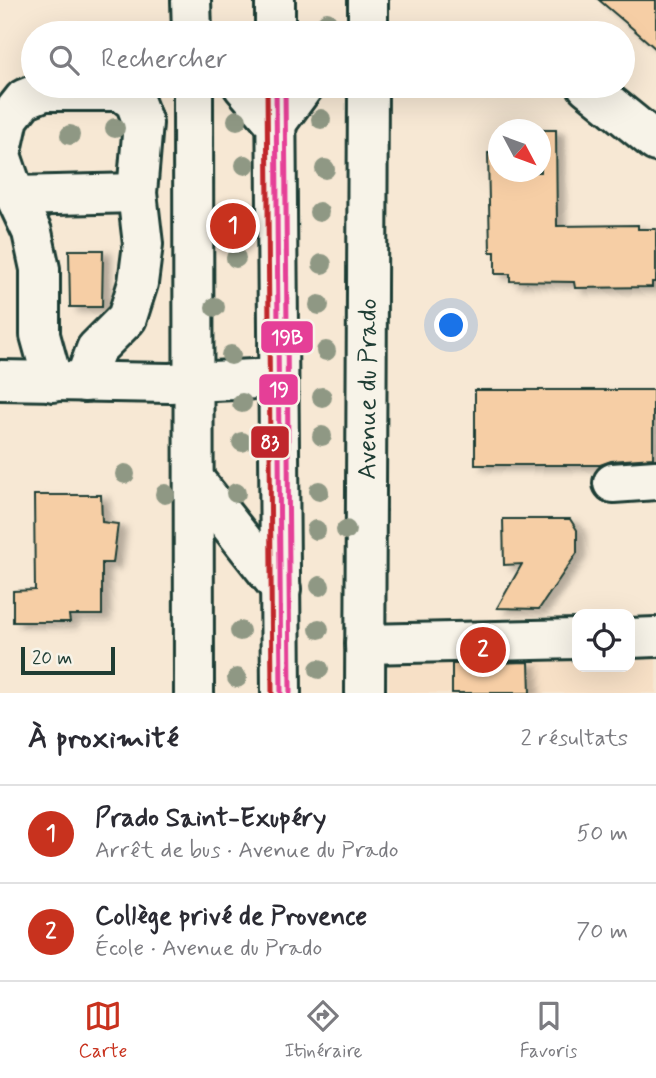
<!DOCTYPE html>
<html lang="fr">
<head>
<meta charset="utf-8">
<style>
  :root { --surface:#fff; --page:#f7f7f7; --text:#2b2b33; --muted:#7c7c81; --line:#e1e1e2; --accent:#c8321e }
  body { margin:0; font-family:Mynerve,sans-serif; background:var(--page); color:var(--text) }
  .controls { position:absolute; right:21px; bottom:21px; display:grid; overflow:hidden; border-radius:14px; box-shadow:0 7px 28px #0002 }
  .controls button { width:63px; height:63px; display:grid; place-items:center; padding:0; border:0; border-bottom:2px solid var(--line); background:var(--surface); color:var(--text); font:35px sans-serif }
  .compass { position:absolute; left:488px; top:119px; width:63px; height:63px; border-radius:50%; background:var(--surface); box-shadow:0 7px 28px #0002; rotate:131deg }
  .scale { position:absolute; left:21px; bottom:18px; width:94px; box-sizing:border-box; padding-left:7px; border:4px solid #1f3d34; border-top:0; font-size:19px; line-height:24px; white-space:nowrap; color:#1f3d34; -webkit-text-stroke:5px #f7f3e8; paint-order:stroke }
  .you { position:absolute; left:452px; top:326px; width:24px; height:24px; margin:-18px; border:5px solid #fff; border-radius:50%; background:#1a73e8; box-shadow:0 0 0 10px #1a73e833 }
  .badge { display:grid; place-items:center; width:46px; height:46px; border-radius:50%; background:var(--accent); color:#fff; font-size:23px; font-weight:700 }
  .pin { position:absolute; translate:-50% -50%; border:4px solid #fff; box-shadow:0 2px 7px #0006 }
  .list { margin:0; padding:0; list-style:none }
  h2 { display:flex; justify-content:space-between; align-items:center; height:91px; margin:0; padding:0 28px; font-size:30px }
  h2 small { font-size:23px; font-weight:400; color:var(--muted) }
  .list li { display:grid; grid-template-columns:46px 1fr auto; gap:21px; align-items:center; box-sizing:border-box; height:98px; padding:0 28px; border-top:2px solid var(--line) }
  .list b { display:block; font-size:26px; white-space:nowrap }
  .list p { margin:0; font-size:23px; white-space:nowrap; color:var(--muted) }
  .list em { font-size:23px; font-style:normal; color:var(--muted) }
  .icon { flex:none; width:38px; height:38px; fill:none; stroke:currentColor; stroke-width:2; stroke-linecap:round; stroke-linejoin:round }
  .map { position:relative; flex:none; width:656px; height:693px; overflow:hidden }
  .search { position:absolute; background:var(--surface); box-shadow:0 7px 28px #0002; left:21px; right:21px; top:21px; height:77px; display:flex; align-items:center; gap:18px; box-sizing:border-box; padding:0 24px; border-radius:38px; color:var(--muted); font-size:26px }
  .sheet { height:287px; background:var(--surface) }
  nav { display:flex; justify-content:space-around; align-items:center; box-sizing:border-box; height:98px; border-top:2px solid var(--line); background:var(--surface); font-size:19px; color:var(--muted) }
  nav a { display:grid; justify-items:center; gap:4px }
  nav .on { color:var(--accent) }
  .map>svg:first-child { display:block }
</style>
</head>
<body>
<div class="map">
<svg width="656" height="693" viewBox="0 0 656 693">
  <defs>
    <filter id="shadow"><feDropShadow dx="8" dy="4.5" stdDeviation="3.5" flood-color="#0004"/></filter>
  </defs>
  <rect width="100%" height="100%" fill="#f7e8d4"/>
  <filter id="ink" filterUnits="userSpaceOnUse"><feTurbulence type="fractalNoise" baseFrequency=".0143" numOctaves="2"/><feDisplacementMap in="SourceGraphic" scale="14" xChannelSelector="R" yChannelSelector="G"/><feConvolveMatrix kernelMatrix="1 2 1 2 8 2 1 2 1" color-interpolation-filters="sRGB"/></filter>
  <g filter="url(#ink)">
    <path fill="#f7e0c6" d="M389,633H577V667H630V634H656V693H389Z"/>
    <path fill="#f6cea5" stroke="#1f3d34" stroke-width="2" filter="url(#shadow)" d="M599,0H656V49L632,28Z
      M508,127H536V130H499V172H541V130H556L557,226L638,225V229H656V282H652V287L575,288L574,282L510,281V274H495V252H490L488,153H493L497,129Z
      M69,250H103L102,307H70Z
      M475,390H653V458L611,461L600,465H475Z
      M34,495H101L102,522L118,524L113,563H102V615H69L70,622H13V591L35,590Z
      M503,519H570L577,530V553L539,609L497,608L522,564L504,565Z
      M529,662L530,693H452V664Z"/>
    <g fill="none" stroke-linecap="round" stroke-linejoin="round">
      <defs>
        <g id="minor">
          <path d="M191,0L192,33"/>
          <path d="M368,33V0"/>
          <path d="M193,86L194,693"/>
          <path d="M243,86L276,124L304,86"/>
          <path d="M587,86L656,142"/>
          <path d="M15,196L137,193"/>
          <path d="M0,380L169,383L278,378"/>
          <path d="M53,382L40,335V269L32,232L15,196L1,155L9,118L24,99L44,91H121L135,102L143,123L137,193L143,244L138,283L127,318L96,349L84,382"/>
          <path d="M194,479L281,589"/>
          <path d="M613,483L656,480"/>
          <path d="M630,638L656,637"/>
          <path d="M365,644L577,639"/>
          <path id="s1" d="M365,693L368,86"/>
        </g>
        <path id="major" d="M275,0V33
          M276,86L281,693"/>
      </defs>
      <use href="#minor" stroke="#1f3d34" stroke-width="44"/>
      <use href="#major" stroke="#1f3d34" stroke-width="44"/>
      <path stroke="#1f3d34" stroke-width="4.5" stroke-dasharray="2 5" stroke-linecap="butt" d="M313,437L332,438"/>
      <use href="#minor" stroke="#f7f3e8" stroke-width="38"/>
      <use href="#major" stroke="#f7f3e8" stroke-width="38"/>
      <defs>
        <path id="bus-1" d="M276,86L281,693"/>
        <path id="bus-2" d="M267,86L272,693"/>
        <path id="bus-3" d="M285,86L290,693"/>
      </defs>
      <use href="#bus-1" stroke="#f7f3e8" stroke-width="10"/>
      <use href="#bus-2" stroke="#f7f3e8" stroke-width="10"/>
      <use href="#bus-3" stroke="#f7f3e8" stroke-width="10"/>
      <use href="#bus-1" stroke="#e53f97" stroke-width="5"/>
      <use href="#bus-2" stroke="#c0262c" stroke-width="5"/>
      <use href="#bus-3" stroke="#e53f97" stroke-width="5"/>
    </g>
    <g fill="#8f9884">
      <circle cx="327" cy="22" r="10"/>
      <circle cx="321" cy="119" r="10"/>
      <circle cx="237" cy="120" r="10"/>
      <circle cx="115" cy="128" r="10"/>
      <circle cx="70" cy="135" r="10"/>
      <circle cx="245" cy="165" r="10"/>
      <circle cx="325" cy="169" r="10"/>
      <circle cx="319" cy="212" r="10"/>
      <circle cx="243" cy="216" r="10"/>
      <circle cx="236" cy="258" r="10"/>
      <circle cx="322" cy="264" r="10"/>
      <circle cx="319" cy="305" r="10"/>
      <circle cx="215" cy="307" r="10"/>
      <circle cx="326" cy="351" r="10"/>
      <circle cx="231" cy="355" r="10"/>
      <circle cx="322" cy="397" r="10"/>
      <circle cx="242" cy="403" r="10"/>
      <circle cx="322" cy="436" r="10"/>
      <circle cx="242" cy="442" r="10"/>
      <circle cx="125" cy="474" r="10"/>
      <circle cx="319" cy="491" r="10"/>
      <circle cx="236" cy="493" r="10"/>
      <circle cx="165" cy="494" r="10"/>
      <circle cx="316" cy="530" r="10"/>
      <circle cx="346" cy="530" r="10"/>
      <circle cx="320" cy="586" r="10"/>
      <circle cx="319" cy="629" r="10"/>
      <circle cx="240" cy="631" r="10"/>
      <circle cx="319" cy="669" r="10"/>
      <circle cx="237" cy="678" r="10"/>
    </g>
  </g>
  <g text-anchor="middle" stroke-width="5" stroke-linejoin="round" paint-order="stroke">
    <g font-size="26" fill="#1f3d34" stroke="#f7f3e8">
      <text dy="9" stroke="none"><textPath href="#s1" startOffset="304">Avenue du Prado</textPath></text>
    </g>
  </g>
  <g stroke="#f7f3e8" stroke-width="2.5">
    <rect x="260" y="320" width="54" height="34" rx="7" fill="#e53f97"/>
    <rect x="258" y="373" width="41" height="33" rx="7" fill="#e53f97"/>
    <rect x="250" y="425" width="40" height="34" rx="7" fill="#c0262c"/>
  </g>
  <g font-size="19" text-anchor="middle" font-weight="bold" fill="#fff">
    <text x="287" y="344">19B</text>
    <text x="279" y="396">19</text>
    <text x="270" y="449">83</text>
  </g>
</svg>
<div class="controls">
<button><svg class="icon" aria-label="locate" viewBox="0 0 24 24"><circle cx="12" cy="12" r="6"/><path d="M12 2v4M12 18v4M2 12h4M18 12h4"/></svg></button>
</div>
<svg class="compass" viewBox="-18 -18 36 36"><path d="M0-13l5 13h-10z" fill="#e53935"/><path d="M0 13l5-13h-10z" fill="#7c7c81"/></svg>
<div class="scale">20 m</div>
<div class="you"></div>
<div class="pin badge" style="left:233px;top:226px">1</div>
<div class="pin badge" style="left:483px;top:650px">2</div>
<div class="search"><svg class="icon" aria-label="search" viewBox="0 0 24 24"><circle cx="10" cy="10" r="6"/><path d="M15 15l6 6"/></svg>Rechercher</div>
</div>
<section class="sheet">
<h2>À proximité<small>2 résultats</small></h2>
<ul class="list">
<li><span class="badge">1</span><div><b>Prado Saint-Exupéry</b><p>Arrêt de bus · Avenue du Prado</p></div><em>50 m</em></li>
<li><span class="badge">2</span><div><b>Collège privé de Provence</b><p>École · Avenue du Prado</p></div><em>70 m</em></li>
</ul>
</section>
<nav>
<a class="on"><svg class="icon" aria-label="map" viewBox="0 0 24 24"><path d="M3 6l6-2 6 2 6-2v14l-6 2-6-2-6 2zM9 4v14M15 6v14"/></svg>Carte</a>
<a><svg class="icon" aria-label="directions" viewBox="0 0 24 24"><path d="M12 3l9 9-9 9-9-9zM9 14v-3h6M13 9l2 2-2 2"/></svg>Itinéraire</a>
<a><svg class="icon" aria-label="saved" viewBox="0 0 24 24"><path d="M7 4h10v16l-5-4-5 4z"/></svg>Favoris</a>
</nav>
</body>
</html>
